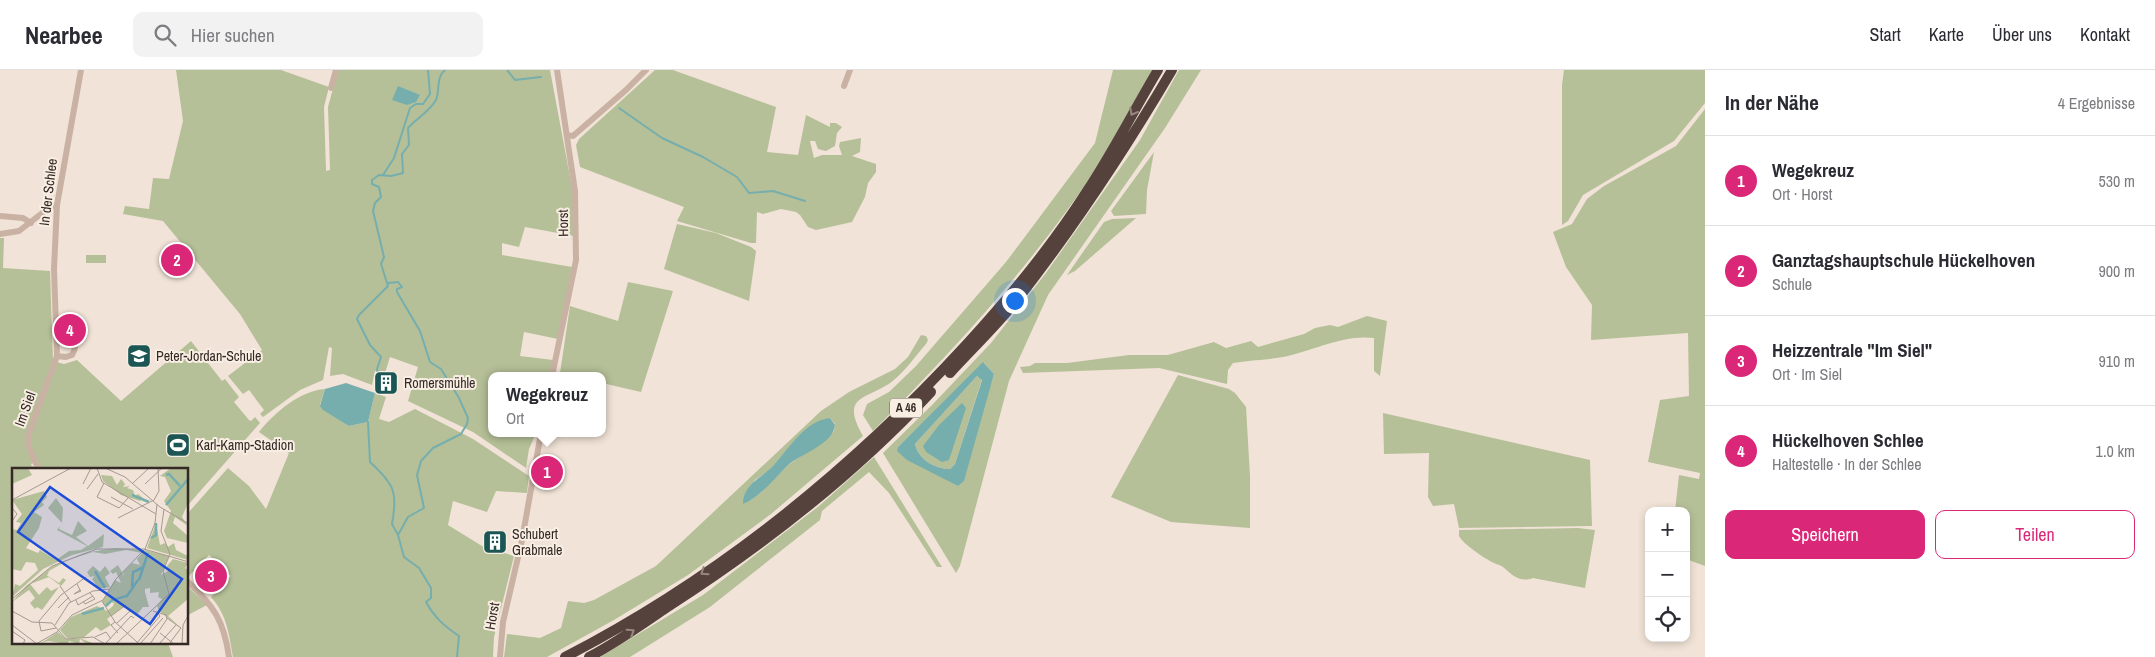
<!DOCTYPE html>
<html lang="de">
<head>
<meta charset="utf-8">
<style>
  :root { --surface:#fff; --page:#f2f2f3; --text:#2b2b33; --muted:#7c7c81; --line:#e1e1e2; --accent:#db2777 }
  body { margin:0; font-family:"Archivo Narrow",sans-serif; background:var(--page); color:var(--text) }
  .controls { position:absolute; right:15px; bottom:15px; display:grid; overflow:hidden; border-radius:10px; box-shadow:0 2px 8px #0003 }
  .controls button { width:45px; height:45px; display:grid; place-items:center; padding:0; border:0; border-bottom:1px solid var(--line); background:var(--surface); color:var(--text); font:25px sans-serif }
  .you { position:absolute; left:1014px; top:230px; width:18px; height:18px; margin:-12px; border:4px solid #fff; border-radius:50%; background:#1a73e8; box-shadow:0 0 0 8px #1a73e833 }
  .badge { display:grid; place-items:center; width:32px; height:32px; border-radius:50%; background:var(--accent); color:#fff; font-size:16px; font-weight:700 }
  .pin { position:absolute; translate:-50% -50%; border:2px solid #fff; box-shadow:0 1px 5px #0006 }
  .popup { position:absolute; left:488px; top:302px; width:118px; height:65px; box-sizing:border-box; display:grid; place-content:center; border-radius:10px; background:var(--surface); filter:drop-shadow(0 1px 4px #0005); font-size:16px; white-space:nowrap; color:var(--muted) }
  .popup b { font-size:19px; color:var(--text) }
  .popup::after { content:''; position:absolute; left:50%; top:100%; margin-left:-10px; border:10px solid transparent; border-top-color:var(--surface) }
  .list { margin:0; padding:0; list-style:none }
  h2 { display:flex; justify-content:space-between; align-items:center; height:65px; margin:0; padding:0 20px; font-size:21px }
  h2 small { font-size:16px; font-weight:400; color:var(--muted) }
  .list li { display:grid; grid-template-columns:32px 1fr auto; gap:15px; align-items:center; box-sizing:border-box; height:90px; padding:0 20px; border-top:1px solid var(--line) }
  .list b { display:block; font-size:19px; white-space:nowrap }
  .list p { margin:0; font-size:16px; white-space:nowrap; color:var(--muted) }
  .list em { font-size:16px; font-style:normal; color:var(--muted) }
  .actions { display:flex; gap:10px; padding:15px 20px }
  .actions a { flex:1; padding:11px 0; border:1px solid var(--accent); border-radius:10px; text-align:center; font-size:18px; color:var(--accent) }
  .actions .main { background:var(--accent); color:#fff }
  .icon { flex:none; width:28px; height:28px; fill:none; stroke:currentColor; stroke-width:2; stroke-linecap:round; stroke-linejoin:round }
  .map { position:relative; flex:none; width:1705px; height:587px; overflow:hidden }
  header { display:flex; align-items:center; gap:30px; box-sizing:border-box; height:70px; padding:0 25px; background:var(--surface); border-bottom:1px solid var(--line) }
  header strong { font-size:24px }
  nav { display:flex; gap:28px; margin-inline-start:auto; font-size:18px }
  .search { width:350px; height:45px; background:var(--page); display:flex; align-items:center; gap:12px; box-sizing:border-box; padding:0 18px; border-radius:10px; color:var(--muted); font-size:19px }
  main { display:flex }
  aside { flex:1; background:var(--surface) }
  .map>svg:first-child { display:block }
</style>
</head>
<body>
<header>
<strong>Nearbee</strong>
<div class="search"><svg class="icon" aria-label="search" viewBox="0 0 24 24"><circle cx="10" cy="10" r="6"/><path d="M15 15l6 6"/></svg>Hier suchen</div>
<nav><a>Start</a><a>Karte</a><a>Über uns</a><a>Kontakt</a></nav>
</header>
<main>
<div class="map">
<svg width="1705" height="587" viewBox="0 0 1705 587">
  <rect width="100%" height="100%" fill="#f1e3d7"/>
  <path fill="#b5c098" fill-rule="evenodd" d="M176,0H281L329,17L324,37L326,101L330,100L328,37L338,0H550L573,123L574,166L525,157L519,177L502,173V185L572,197L558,269L524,262L520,286L553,290L549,306H492V363H536L529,379L526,398L473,362L408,331L418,297L390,287L385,303L375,301L372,315L343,304L330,306L332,278L329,277L323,310L300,320L263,347L260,344L264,340L249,320L243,324L228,306L262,280L240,244L163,151L123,144L125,136L149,139L153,108L169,109L183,51Z
    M655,0H673L776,37L767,82L798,85L806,45L830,57V53H836L842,57L837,63L835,76L826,81L818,79L815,71H810L814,88L822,85H842L839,76L840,72L861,68L860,82L852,86L876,94V102L868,113L865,127L852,152L816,160L808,157L800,145L796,142L781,139L763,144L757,142L756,173H751L677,151L684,137L580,97L576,75L579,69Z
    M1113,0H1155C1138,28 1122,57 1105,85C1040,186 958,276 873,361L863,345L867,334L889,322L916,296L1006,192L1095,73Z
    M1179,0H1201L1165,58L1048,225L1009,311L960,496L956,503L883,383L933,334L991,273L1046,203L1140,70ZM984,293L994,304L958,416L898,377Z
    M1564,0H1705V33L1674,71L1583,125L1568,151L1562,155V15Z
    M1705,39V496L1686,489V441H1675L1679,405L1699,409L1700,403L1648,392L1660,330L1689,326L1688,263L1591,270L1592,235L1566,197L1553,162L1572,154L1587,129L1604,116L1676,76Z
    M1154,82L1147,120L1146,144L1114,146L1111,141Z
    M1136,148L1075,201L1067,205L1104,152L1112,149Z
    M677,154L716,163L751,177L756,181L749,231L664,199Z
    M0,168H4L3,198L50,201L53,291L64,294L77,290L121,331L191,271L222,311L225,309L239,327L234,332L249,350L251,351L255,347L260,353L188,435V400H42L32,393L31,395L37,399L14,400V573H168L173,587H0Z
    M86,185H106V193H86Z
    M628,212L673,221L641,322L602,313V306H571L560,303L570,236L618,251Z
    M1367,246L1387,251L1380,306L1374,301V268C1344,264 1312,281 1283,287C1267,290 1250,290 1233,293L1228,300L1227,314L1159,298L1023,303L1020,297L1030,296L1035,293H1067L1129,285H1168L1214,272L1226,278L1251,271L1258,277L1304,264L1315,258L1330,255L1338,257Z
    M921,265L926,266L928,270L926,274C916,285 907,299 895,309C870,331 838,322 863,366L771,444L688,505L614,550L547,587H504L507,564L540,568L561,558L568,531L584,533L594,530L656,496L821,341L849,322L895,299L908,287ZM830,348L835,354L834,361L825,370L788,395L761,422L746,432L748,421L755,410L772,398L805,361Z
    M1178,305L1229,319L1235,323L1246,337L1250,406V458L1171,452L1111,427Z
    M977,306L982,309L955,394L950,399C935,399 918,389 915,374Z
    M325,319L320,335L349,356L368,352L375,323L386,327L379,349L389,352L415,339L473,369L529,406L527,423L496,421L487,442L453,431L448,455L482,476L514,486L494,567L493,587H233C229,564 227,545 211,527L231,506L209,485L189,506L188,504V443L228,398L249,416L266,439L289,383L259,362C275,342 300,321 325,319Z
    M1383,343L1590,390L1592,456L1459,458L1454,434L1433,436L1428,427L1429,383L1384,384Z
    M874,387L942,497H937L889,423L869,402L822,441L820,450L710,537L630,587H600L703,525L819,436Z
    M1578,458L1595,460L1585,518L1533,508C1520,513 1512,505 1503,497C1501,495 1495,494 1492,492C1484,488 1463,474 1459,466V460Z
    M188,517L207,535L188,545Z"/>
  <path fill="#76aead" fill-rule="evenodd" d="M398,16L420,25L416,32L407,35L392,30Z
    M983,292L994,304L964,411L958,416L907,390L897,381L898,377ZM977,306L982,310L955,394L950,399C935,399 918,389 915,374Z
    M346,313L375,323L368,352L349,356L323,340L320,336L325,319Z
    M962,333L966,338L949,390L942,392L926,382L923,376L939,355Z
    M830,348L835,355C833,375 800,384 787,396C774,409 760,427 743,434C743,414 763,407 774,395C788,379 806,350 830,348Z"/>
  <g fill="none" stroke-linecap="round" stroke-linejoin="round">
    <path stroke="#76aead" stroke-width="2" d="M507,0L515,10L541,7
      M619,38L662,68L703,87L737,107L749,123L773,121L805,131
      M383,105L394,88L410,38L416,34H423L430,24L428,0
      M388,213L398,212L402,217L397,219V222L420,261L430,292L441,299L459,328L468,348L467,354L461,364L433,378L421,391L417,405L424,438L408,447L398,465
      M378,305L377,299L381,287L370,275L357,249L359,245L388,216L381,194L384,187L373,141L375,133L381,127L379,117L372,114V110L379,105L391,106L403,103L402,84L409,75L408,58C417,48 430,41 436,30C440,20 436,7 445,0
      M368,352L370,392C394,414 398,422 392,454L398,465L404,487L419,498L431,518V528L426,532C434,547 444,556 459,566L457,587"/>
    <path stroke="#c9b2a3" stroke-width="6" d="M844,16L850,0
      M331,18L336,0
      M567,65L573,66L626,20L646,0
      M0,146L23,148L31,153
      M0,164L19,161L50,137L57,135
      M56,249C65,259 82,270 72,285L66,287L57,286
      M56,260L75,277
      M552,306L576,190L575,121L557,0
      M39,400L28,376V366L57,286L54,199L57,135L81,0
      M188,512C214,536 224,551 229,587
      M500,587L503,552L522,470L541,363"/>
    <path stroke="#55423c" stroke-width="10" d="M950,303C972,279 996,256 1017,230C1074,157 1125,80 1172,0
      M565,587C716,509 851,400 966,275C1010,227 1052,176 1087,121C1113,82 1134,40 1158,0
      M589,587C616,573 641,555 666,538C761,477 854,405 931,322"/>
  </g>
  <defs><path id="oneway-chevron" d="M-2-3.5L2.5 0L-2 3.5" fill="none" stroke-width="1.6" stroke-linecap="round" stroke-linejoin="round" transform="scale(1.25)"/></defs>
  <g stroke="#97877f">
    <use href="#oneway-chevron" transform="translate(1133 42) rotate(119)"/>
    <use href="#oneway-chevron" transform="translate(704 502) rotate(146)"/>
    <use href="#oneway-chevron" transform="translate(631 562) rotate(-33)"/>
  </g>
  <defs>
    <symbol id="school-square" viewBox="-11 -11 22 22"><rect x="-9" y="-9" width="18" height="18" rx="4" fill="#1b5655" stroke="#f9eee3"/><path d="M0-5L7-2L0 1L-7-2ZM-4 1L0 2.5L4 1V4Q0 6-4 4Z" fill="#fff"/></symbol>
    <symbol id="building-square" viewBox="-11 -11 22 22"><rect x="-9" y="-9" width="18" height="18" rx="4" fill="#1b5655" stroke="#f9eee3"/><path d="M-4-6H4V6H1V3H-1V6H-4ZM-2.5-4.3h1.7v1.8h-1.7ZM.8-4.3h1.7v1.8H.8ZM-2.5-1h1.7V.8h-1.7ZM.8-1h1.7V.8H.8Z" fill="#fff"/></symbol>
    <symbol id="stadium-square" viewBox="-11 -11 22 22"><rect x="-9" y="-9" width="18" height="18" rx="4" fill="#1b5655" stroke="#f9eee3"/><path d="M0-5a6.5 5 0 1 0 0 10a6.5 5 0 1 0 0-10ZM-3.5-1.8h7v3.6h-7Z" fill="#fff"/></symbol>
  </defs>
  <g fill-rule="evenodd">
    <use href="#school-square" x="125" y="272" width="28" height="28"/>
    <use href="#building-square" x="372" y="299" width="28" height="28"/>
    <use href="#stadium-square" x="164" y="361" width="28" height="28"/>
    <use href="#building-square" x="481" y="458" width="28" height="28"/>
  </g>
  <g text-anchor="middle" stroke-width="4" stroke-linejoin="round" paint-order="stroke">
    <rect fill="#f9eee3" stroke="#6f645e" stroke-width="1" x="890" y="328.5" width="32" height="19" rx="4"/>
    <g font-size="12" font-weight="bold" fill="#342925">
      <text x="906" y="342">A 46</text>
    </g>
    <g font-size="14" fill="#342925" stroke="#f9eee3">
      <text transform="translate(48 122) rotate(-83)" y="5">In der Schlee</text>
      <text transform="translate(563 153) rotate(-91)" y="5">Horst</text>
      <text transform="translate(25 339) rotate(-70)" y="5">Im Siel</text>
      <text transform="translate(492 546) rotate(-80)" y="5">Horst</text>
    </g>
    <g font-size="14" fill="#342925" stroke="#f9eee3" text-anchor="start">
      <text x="156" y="291">Peter-Jordan-Schule</text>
      <text x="404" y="318">Romersmühle</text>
      <text x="196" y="380">Karl-Kamp-Stadion</text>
      <text x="512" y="469">Schubert<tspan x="512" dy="16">Grabmale</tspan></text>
    </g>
  </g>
  <g transform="translate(12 398)">
    <rect width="176" height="176" fill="#f1e3d7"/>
    <path d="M4,0H16L20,7L0,16V3ZM159,0H176V35L170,49L176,58L163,49L161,55L176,68V75L155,70L152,63L159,43L152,33L159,23L153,9L148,8ZM89,7L100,8L105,17L109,11L113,16L111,19L118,18L115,20L121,22L123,28L126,26L131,30L128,33L109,27L91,13ZM32,23L35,29L30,34L32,37L22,44L30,49L27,60L14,80L26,85L28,82L44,92L57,83L69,82L75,78L45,62L48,58L47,61L60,67L66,53L75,63L64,69L76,78L92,66L91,79L60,87L31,101L0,129L3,116L8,118L26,102L23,95L14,94L9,103L0,101V61L5,62L9,55L4,54L10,46L0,32ZM44,30L51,40L50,55L36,40ZM144,55L148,77L153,75L156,79L162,75L164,82L176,88V92L135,80ZM103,80L132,82L130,85L114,82L93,86L81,84L58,91L37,103L35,108H36L47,115L51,110L54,112L49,118L37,109L18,116L27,127L35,119L39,123L47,119L30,142L25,139L23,141L18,135L23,130L17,122L0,134L14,118L41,98L72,85ZM133,82L157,88L149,107L156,103L155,98L161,91L176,95L173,100L176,102V131L156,148L170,161L147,143L145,138L150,131L146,129L147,124L138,125V120L133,121V124L137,139H131L124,148L113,137L95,151L99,157L89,163L84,159L71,170H55L48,162L59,149L85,138L95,143L101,138L102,135L98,134L94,139L90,134L103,112L109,115L104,104L101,106L98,103L106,97L112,108L111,104L120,95L128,97L125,91ZM81,98L88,104L93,98L98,105L93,109L98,119L87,121L80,111L83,108L78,109L75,104ZM46,164L54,171H70L83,176H75L68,171L67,176L57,173L55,176L36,173L29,175Z" fill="#b5c098"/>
    <path fill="none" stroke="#76aead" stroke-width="2.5" d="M154,7L157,6L168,18M120,27L137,34M154,37L177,10M139,70L144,67V55M83,103L93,120M127,112L136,85M120,119L121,104L132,99M94,138L100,132L115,128L126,112M70,146L92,140"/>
    <path fill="none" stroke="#a59990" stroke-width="1" d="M85,0L90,14L144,46M93,0L113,9L148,39L177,56M92,15L85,29L107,40L116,30M121,15L137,0M71,16L79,0M133,16L150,0M75,21L86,6M99,29L121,41M0,32L59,0M106,50L142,32L147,23L146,0M0,53L5,46L1,41M65,116L68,122L69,123L62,126L68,122M48,118L59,134M0,131L40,98L85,81H132L177,94M64,132L66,137L81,128M71,133L73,136L83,131L78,125M90,133L103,154L125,174M46,140L57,129M0,143L20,154L40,155L54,171L81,169L93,176M99,148L114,137M155,150L169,160L157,176M103,154L99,157L106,165M105,155L118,143M0,157L25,176M43,157L57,135L81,123L98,121M44,160L29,163L27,153L49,127L74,109M0,163L13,172L11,176M148,165L162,176M83,169L94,164L99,171M24,176L45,164L60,147L91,132L104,111L133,81L143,55L145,36M93,176L119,148L122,150M104,176L157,126L151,103L158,86L149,63L152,41M124,176L148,148L145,144M128,176L151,150M138,176L155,151L154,147L141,143M147,176L164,157M170,176L171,157L177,146"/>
    <path fill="#1d4ed8" fill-opacity="0.15" stroke="#1d4ed8" stroke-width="2.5" d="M38,19L170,111L138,156L6,64Z"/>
    <rect width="176" height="176" fill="none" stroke="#342925" stroke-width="2.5"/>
  </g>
</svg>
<div class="controls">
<button>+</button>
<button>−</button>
<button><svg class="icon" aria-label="locate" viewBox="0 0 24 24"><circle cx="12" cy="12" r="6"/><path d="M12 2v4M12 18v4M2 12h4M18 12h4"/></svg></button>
</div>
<div class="you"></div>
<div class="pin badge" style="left:547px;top:402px">1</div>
<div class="popup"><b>Wegekreuz</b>Ort</div>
<div class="pin badge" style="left:177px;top:190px">2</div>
<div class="pin badge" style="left:211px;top:506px">3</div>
<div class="pin badge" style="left:70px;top:260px">4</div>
</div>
<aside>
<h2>In der Nähe<small>4 Ergebnisse</small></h2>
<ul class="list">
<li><span class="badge">1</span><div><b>Wegekreuz</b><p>Ort · Horst</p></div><em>530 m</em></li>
<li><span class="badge">2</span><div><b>Ganztagshauptschule Hückelhoven</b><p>Schule</p></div><em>900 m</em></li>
<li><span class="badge">3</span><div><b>Heizzentrale &quot;Im Siel&quot;</b><p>Ort · Im Siel</p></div><em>910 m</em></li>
<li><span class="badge">4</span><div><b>Hückelhoven Schlee</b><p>Haltestelle · In der Schlee</p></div><em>1.0 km</em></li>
</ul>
<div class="actions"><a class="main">Speichern</a><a>Teilen</a></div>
</aside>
</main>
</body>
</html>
